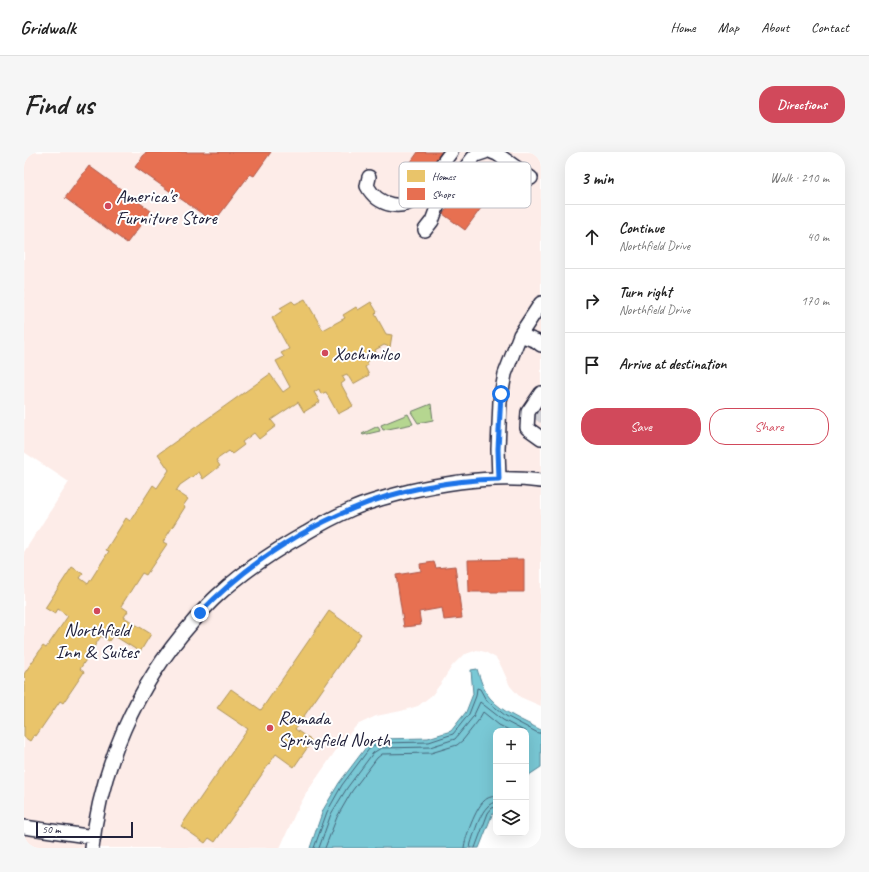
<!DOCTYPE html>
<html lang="en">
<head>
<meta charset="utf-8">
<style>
  :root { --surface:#fff; --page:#f6f6f6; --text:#222; --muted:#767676; --line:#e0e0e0; --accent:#d1495b }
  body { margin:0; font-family:Caveat,sans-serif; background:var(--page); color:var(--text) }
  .controls { position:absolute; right:12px; bottom:12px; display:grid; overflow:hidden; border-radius:8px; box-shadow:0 4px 16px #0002 }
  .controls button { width:36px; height:36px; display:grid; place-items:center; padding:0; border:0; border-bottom:1px solid var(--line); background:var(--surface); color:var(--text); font:20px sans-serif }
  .scale { position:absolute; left:12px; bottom:10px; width:97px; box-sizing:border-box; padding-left:4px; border:2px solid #22223b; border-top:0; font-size:11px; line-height:14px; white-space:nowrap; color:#22223b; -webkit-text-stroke:3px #fff; paint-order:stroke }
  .stop { position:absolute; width:12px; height:12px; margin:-9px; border:3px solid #1a73e8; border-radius:50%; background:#fff }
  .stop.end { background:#1a73e8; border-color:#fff; box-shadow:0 1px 4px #0008 }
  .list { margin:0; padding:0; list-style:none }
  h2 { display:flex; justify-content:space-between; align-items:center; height:52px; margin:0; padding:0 16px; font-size:17px }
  h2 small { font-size:13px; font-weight:400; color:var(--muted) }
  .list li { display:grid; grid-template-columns:26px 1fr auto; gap:12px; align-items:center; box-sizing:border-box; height:64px; padding:0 16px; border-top:1px solid var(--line) }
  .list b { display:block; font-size:15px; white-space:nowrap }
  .list p { margin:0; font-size:13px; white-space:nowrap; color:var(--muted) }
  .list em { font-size:13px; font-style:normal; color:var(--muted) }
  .actions { display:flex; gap:8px; padding:12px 16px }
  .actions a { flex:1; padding:9px 0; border:1px solid var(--accent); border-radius:16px; text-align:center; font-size:14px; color:var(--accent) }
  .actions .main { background:var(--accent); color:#fff }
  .icon { flex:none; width:22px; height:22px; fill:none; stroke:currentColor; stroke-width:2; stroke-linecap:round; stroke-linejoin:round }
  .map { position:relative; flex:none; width:517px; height:696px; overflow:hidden; border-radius:16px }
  header { display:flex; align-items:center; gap:24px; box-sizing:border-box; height:56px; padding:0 20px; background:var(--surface); border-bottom:1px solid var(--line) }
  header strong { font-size:19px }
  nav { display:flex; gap:22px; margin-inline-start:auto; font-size:14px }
  .intro { display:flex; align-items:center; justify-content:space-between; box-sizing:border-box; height:96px; padding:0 24px }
  h1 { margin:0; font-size:28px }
  .button { padding:10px 18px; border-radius:16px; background:var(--accent); color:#fff; font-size:14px; font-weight:700 }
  main { display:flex; gap:24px; padding:0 24px }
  aside { flex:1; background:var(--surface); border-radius:16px; box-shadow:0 4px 16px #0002 }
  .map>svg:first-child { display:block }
</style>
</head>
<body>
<header>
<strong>Gridwalk</strong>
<nav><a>Home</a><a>Map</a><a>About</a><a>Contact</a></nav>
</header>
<div class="intro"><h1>Find us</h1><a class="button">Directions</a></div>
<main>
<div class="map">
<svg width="517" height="696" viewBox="0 0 517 696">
  <rect width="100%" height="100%" fill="#fff"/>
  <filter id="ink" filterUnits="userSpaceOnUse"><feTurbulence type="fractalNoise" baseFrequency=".025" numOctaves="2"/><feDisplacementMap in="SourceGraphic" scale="8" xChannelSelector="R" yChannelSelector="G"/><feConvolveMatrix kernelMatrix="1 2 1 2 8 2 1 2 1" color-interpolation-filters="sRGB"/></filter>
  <g filter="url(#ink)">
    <path fill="#fdece8" d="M0,0H517V554L496,545L486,534L477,514L472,506L461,500L453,498L439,503L428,514L418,530L408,543L394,554L377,559L352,564L333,573L317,591L283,640L271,662L256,696H0V400L45,330L0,300Z"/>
    <path fill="#b5d690" stroke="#6c7c66" d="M407,252L409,268L394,271L387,260Z
      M384,262L389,272L359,278L357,273Z
      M354,274L356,279L339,283L338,282Z"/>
    <path fill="#79c8d5" stroke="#568697" d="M453,517C456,526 459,538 466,546C479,561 500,569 517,578V615L502,625V579H472V658L468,663L455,696H286L299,658L315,631L343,594L354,587L404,586L427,579L442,560L449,542L447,518Z"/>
    <path fill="#e9c46a" stroke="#ad935c" d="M281,147L299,178L321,166L319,163L332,155L334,158L347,150L353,160L351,162L362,182L368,183L366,195L360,193L351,198L353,203L342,210L344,213L341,215L345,223L329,232L323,222L318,224L321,229L317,232L329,254L314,262L302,240L297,242L295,237L290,240L296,250L280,260L274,250L247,268L252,274L235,287L230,281L218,290L220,293L208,302L205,299L192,308L196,314L179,327L175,320L156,333L152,339L164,347L159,354L161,355L139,390L143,392L122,423L118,421L97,454L104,459L100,465L127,482L116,500L89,483L85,489L77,484L56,517L60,520L39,551L36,549L12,584L10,583L6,589L0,585V531L2,527L0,525V522L19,494L22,496L44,464L34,457L31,462L21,456L48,415L59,422L56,426L64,432L85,399L82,398L102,366L106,369L129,333L133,336L145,318L134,302L246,222L259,240L266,235L252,209L260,205L257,201L265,197L248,166L258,159L256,156L268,149L271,152Z
      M305,459L337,482L271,577L288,589L270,615L252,602L191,690L185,686L181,691L157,674L224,577L193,556L207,537L237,558Z"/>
    <path fill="#e76f51" stroke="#ac584a" d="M122,0H247L230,24L226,22L190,70L111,15Z
      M394,0H420L402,26L384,14Z
      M65,14L127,59L103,91L41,46Z
      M453,15L460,20L462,18L475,27L458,51L460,52L441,78L419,62Z
      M517,250V270L508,263Z
      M500,407V440H445L444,408Z
      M410,410L412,416L431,414L438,466L420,468L418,456L395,460L397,473L380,475L372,423L397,419L396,412Z"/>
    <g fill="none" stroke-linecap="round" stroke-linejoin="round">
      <path stroke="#456479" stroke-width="1" d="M290,696L303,660L318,633L345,597L355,591L405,590L429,582L445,562L452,544L453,536L456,537L462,548L482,564L514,581H517
        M295,696L307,662L323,636L349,601L357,596L406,595L431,587L449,565L456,550L479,568L500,579
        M301,696L313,665L328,639L353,606L358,602L407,601L433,593L439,588L454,569L459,560L475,573L487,579
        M440,696C441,685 452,656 460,649C464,645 467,645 472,644
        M446,696L447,691C451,679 458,651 472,650
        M451,696L464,661L468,656L472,655"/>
      <path stroke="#d3d3d8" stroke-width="13" stroke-dasharray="13 6" stroke-linecap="butt" d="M511,267L517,259"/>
      <defs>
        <path id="minor" d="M468,0L473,2L507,26
          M345,25L343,34C354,54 380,61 396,42L427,0
          M401,78L408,69L414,53L448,7L452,3L461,0
          M496,183L512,189L517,193
          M517,241L504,260L503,276L517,286
          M475,327L474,297L476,249L481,222L496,183L517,151
          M0,675L70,685
          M68,696C77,615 112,534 167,472C175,463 183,453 193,444C220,419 250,399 282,381C297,372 312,364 328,357C346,349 367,344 386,339C429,329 474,323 517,329"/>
      </defs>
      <use href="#minor" stroke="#22223b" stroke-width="16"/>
      <use href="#minor" stroke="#fff" stroke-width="13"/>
    </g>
  </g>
  <g fill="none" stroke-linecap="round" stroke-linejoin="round" filter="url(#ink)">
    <path stroke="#1a73e8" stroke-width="5" d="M176,461C218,417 271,381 328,357C372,338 427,328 475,327L474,297L477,242"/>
  </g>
  <g fill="#d1495b" stroke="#fff" stroke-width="1.5">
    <circle cx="84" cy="54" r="4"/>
    <circle cx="301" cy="201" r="4"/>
    <circle cx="73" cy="459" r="4"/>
    <circle cx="246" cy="576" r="4"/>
  </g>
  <g text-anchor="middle" stroke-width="4" stroke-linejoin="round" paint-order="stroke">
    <g font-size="19" fill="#22223b" stroke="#fff" text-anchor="start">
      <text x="92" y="50">America's<tspan x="92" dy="22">Furniture Store</tspan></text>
      <text x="309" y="208">Xochimilco</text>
      <text x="73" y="484" text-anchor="middle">Northfield<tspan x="73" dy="22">Inn &amp; Suites</tspan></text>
      <text x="254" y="572">Ramada<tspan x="254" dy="22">Springfield North</tspan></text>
    </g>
  </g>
  <rect x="375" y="10" width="132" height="46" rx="6" fill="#fff" stroke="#bdbdc4" stroke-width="1"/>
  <rect x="383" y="18" width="18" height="12" fill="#e9c46a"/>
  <rect x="383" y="36" width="18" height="12" fill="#e76f51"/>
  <g font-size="11" fill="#22223b">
    <text x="408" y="28">Homes</text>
    <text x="408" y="46">Shops</text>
  </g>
</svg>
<div class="controls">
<button>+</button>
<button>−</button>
<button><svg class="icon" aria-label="layers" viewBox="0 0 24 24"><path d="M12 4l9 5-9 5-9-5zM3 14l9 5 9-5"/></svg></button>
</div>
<div class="scale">50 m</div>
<div class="stop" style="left:477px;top:242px"></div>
<div class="stop end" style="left:176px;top:461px"></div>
</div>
<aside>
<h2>3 min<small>Walk · 210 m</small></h2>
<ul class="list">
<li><svg class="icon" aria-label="ahead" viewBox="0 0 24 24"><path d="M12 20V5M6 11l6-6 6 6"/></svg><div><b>Continue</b><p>Northfield Drive</p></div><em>40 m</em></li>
<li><svg class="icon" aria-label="right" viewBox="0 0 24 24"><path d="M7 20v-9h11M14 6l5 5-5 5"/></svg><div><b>Turn right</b><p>Northfield Drive</p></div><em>170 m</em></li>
<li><svg class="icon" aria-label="arrive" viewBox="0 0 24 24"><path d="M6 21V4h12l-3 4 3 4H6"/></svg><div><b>Arrive at destination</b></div></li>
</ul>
<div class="actions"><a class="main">Save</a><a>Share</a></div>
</aside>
</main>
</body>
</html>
